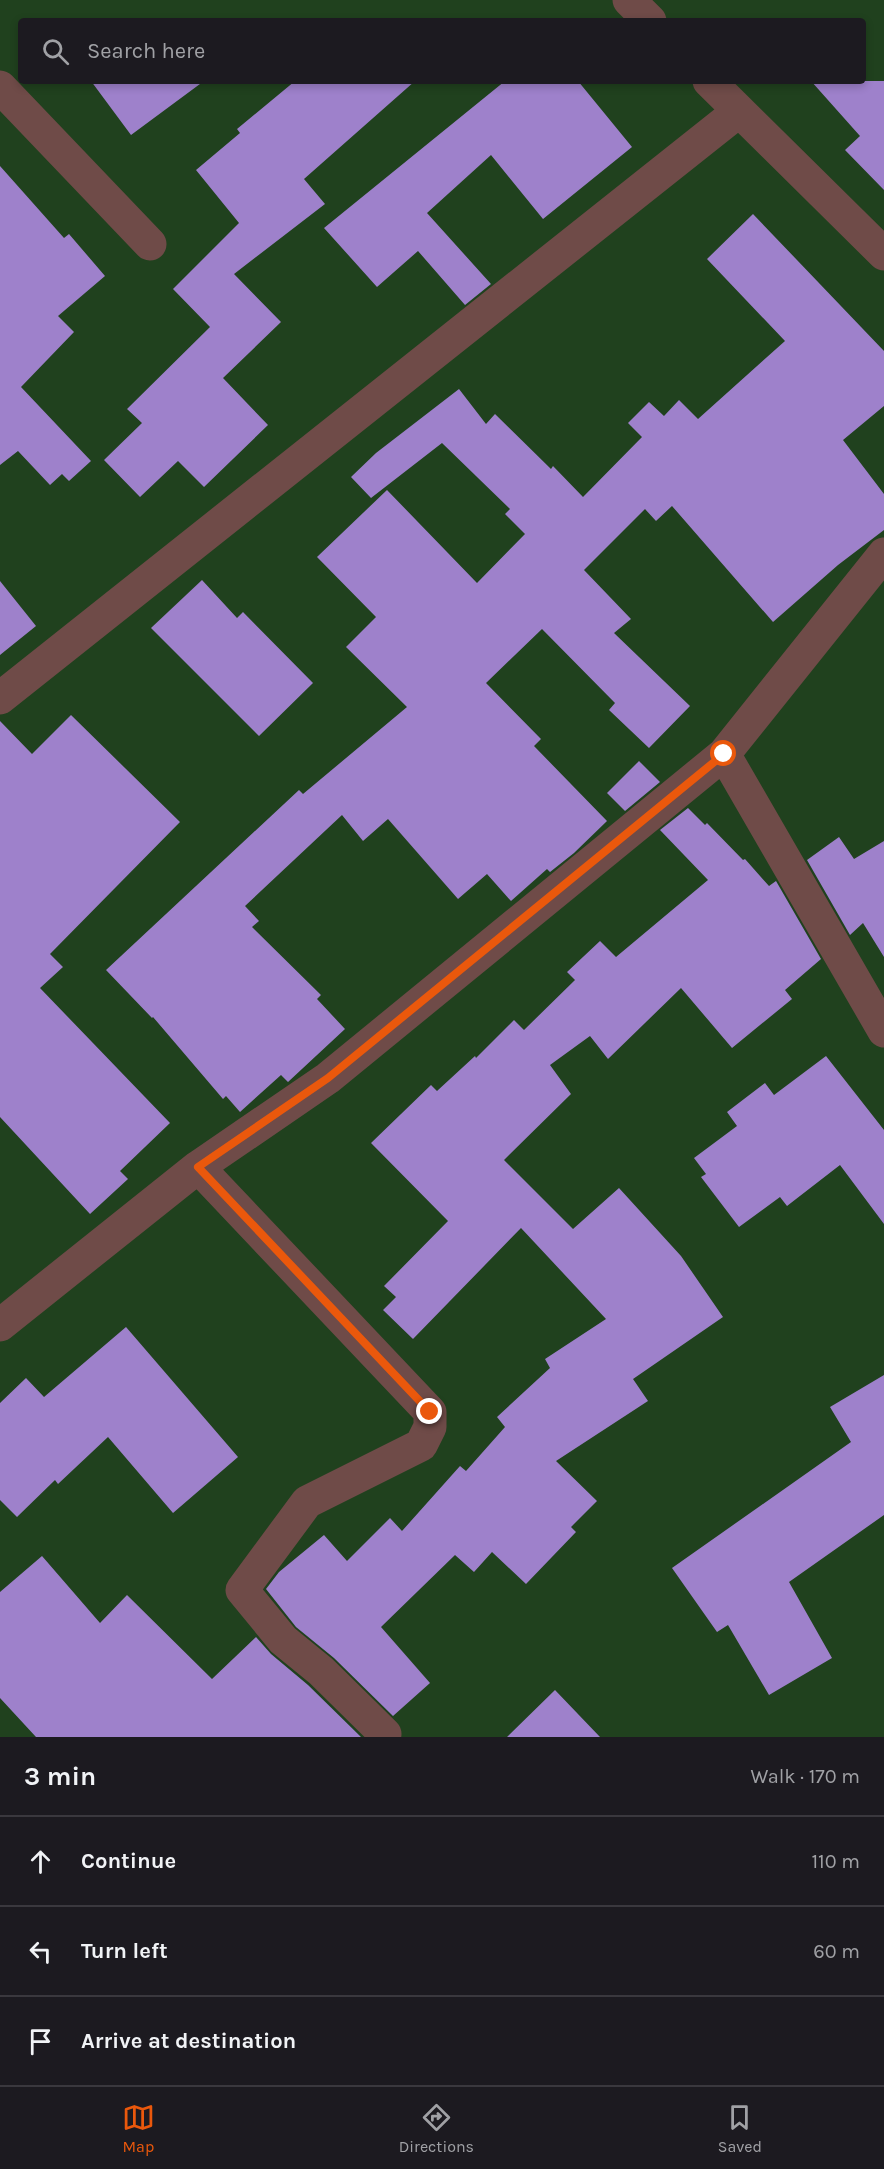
<!DOCTYPE html>
<html lang="en">
<head>
<meta charset="utf-8">
<style>
  :root { --surface:#1c1a20; --page:#29272d; --text:#f1f3f6; --muted:#a0a1a5; --line:#3a383e; --accent:#ea580c }
  body { margin:0; font-family:Karla,sans-serif; background:var(--page); color:var(--text) }
  .stop { position:absolute; width:18px; height:18px; margin:-14px; border:4px solid #ea580c; border-radius:50%; background:#fff }
  .stop.end { background:#ea580c; border-color:#fff; box-shadow:0 2px 6px #0008 }
  .list { margin:0; padding:0; list-style:none }
  h2 { display:flex; justify-content:space-between; align-items:center; height:78px; margin:0; padding:0 24px; font-size:26px }
  h2 small { font-size:20px; font-weight:400; color:var(--muted) }
  .list li { display:grid; grid-template-columns:39px 1fr auto; gap:18px; align-items:center; box-sizing:border-box; height:90px; padding:0 24px; border-top:2px solid var(--line) }
  .list b { display:block; font-size:22px; white-space:nowrap }
  .list em { font-size:20px; font-style:normal; color:var(--muted) }
  .icon { flex:none; width:33px; height:33px; fill:none; stroke:currentColor; stroke-width:2; stroke-linecap:round; stroke-linejoin:round }
  .map { position:relative; flex:none; width:884px; height:1737px; overflow:hidden }
  .search { position:absolute; background:var(--surface); box-shadow:0 3px 9px #0003; left:18px; right:18px; top:18px; height:66px; display:flex; align-items:center; gap:15px; box-sizing:border-box; padding:0 21px; border-radius:6px; color:var(--muted); font-size:22px }
  .sheet { height:348px; background:var(--surface) }
  nav { display:flex; justify-content:space-around; align-items:center; box-sizing:border-box; height:84px; border-top:2px solid var(--line); background:var(--surface); font-size:16px; color:var(--muted) }
  nav a { display:grid; justify-items:center; gap:3px }
  nav .on { color:var(--accent) }
  .map>svg:first-child { display:block }
</style>
</head>
<body>
<div class="map">
<svg width="884" height="1737" viewBox="0 0 884 1737">
  <rect width="100%" height="100%" fill="#25232a"/>
  <path fill="#20411e" fill-rule="evenodd" d="M0,0H884V1737H0ZM21,21H863V81H21Z"/>
  <path fill="#9e81cb" d="M91,81H204L131,135Z
    M295,81H415L304,179L325,204L234,274L281,322L223,378L268,425L204,487L178,461L140,497L104,460L142,423L127,409L210,327L173,289L239,223L196,170L240,133L237,129Z
    M505,81H578L632,147L543,219L491,155L427,213L491,284L465,305L418,251L377,287L324,228Z
    M811,81H884V190L845,150L860,136Z
    M0,166L64,238L69,234L105,276L58,316L74,332L21,387L91,461L69,481L62,474L50,485L18,451L0,465Z
    M753,214L884,351V406L843,440L884,494V530L838,565L773,622L672,506L656,521L645,509L584,570L631,619L614,633L690,706L649,748L609,710L615,703L542,629L486,683L541,739L534,746L607,821L574,853L550,872L547,869L511,901L487,874L458,899L388,819L363,841L342,815L245,906L259,921L252,927L321,995L317,999L345,1029L288,1082L281,1075L240,1112L226,1096L223,1099L153,1017L152,1018L106,970L299,790L303,794L407,707L346,647L376,617L317,557L387,490L477,583L525,534L505,514L510,509L442,443L371,498L351,477L376,453L459,389L486,424L495,414L551,469L553,466L583,497L642,437L628,423L649,402L664,416L679,400L698,419L785,341L707,259Z
    M202,580L237,618L243,612L313,683L259,736L151,628Z
    M0,581L36,626L0,655Z
    M71,715L180,822L50,954L63,967L40,988L170,1123L120,1171L128,1179L90,1214L0,1117V721L32,754Z
    M639,761L660,782L625,811L607,793Z
    M688,808L705,825L707,823L743,860L745,859L769,886L776,881L821,959L785,990L792,999L732,1048L681,988L608,1059L590,1036L550,1065L571,1094L504,1160L573,1229L619,1188L681,1256L723,1317L633,1379L648,1401L556,1461L597,1501L571,1527L576,1532L526,1584L492,1552L474,1572L455,1555L381,1627L430,1683L393,1716L334,1658L296,1627L266,1589L279,1572L324,1535L347,1561L390,1518L402,1531L460,1466L466,1471L505,1427L497,1417L550,1368L545,1359L606,1319L521,1228L413,1339L383,1310L396,1297L384,1286L448,1221L371,1143L431,1085L437,1091L475,1056L476,1058L514,1020L524,1030L575,980L567,972L600,941L616,957L708,880L660,830Z
    M839,837L854,859L884,841V957L863,923L850,935L807,860Z
    M826,1056L884,1130V1224L840,1165L787,1206L780,1197L739,1227L701,1177L706,1174L694,1158L737,1126L727,1112L765,1083L774,1095Z
    M126,1327L238,1457L173,1513L108,1437L58,1484L55,1480L17,1517L0,1500V1403L26,1378L44,1397Z
    M884,1375V1515L789,1582L832,1658L769,1695L728,1625L717,1632L672,1568L851,1442L830,1407Z
    M42,1556L100,1623L127,1595L212,1679L256,1637L271,1654L308,1685L361,1737H36L0,1698V1592Z
    M555,1690L600,1737H507Z"/>
  <g fill="none" stroke-linecap="round" stroke-linejoin="round">
    <path stroke="#6f4b48" stroke-width="33" d="M629,0L650,21
      M709,81L884,254
      M0,87L150,244
      M0,698L739,111
      M724,754L884,1031
      M198,1167L430,1412V1427L421,1445L307,1502L242,1590L283,1640L321,1671L385,1734
      M0,1325L198,1167L328,1078L724,754L884,554"/>
  </g>
  <g fill="none" stroke-linecap="round" stroke-linejoin="round">
    <path stroke="#ea580c" stroke-width="8" d="M430,1412L198,1167L328,1078L724,754"/>
  </g>
</svg>
<div class="stop" style="left:724px;top:754px"></div>
<div class="stop end" style="left:430px;top:1412px"></div>
<div class="search"><svg class="icon" aria-label="search" viewBox="0 0 24 24"><circle cx="10" cy="10" r="6"/><path d="M15 15l6 6"/></svg>Search here</div>
</div>
<section class="sheet">
<h2>3 min<small>Walk · 170 m</small></h2>
<ul class="list">
<li><svg class="icon" aria-label="ahead" viewBox="0 0 24 24"><path d="M12 20V5M6 11l6-6 6 6"/></svg><div><b>Continue</b></div><em>110 m</em></li>
<li><svg class="icon" aria-label="left" viewBox="0 0 24 24"><path d="M17 20v-9H6M10 6l-5 5 5 5"/></svg><div><b>Turn left</b></div><em>60 m</em></li>
<li><svg class="icon" aria-label="arrive" viewBox="0 0 24 24"><path d="M6 21V4h12l-3 4 3 4H6"/></svg><div><b>Arrive at destination</b></div></li>
</ul>
</section>
<nav>
<a class="on"><svg class="icon" aria-label="map" viewBox="0 0 24 24"><path d="M3 6l6-2 6 2 6-2v14l-6 2-6-2-6 2zM9 4v14M15 6v14"/></svg>Map</a>
<a><svg class="icon" aria-label="directions" viewBox="0 0 24 24"><path d="M12 3l9 9-9 9-9-9zM9 14v-3h6M13 9l2 2-2 2"/></svg>Directions</a>
<a><svg class="icon" aria-label="saved" viewBox="0 0 24 24"><path d="M7 4h10v16l-5-4-5 4z"/></svg>Saved</a>
</nav>
</body>
</html>
